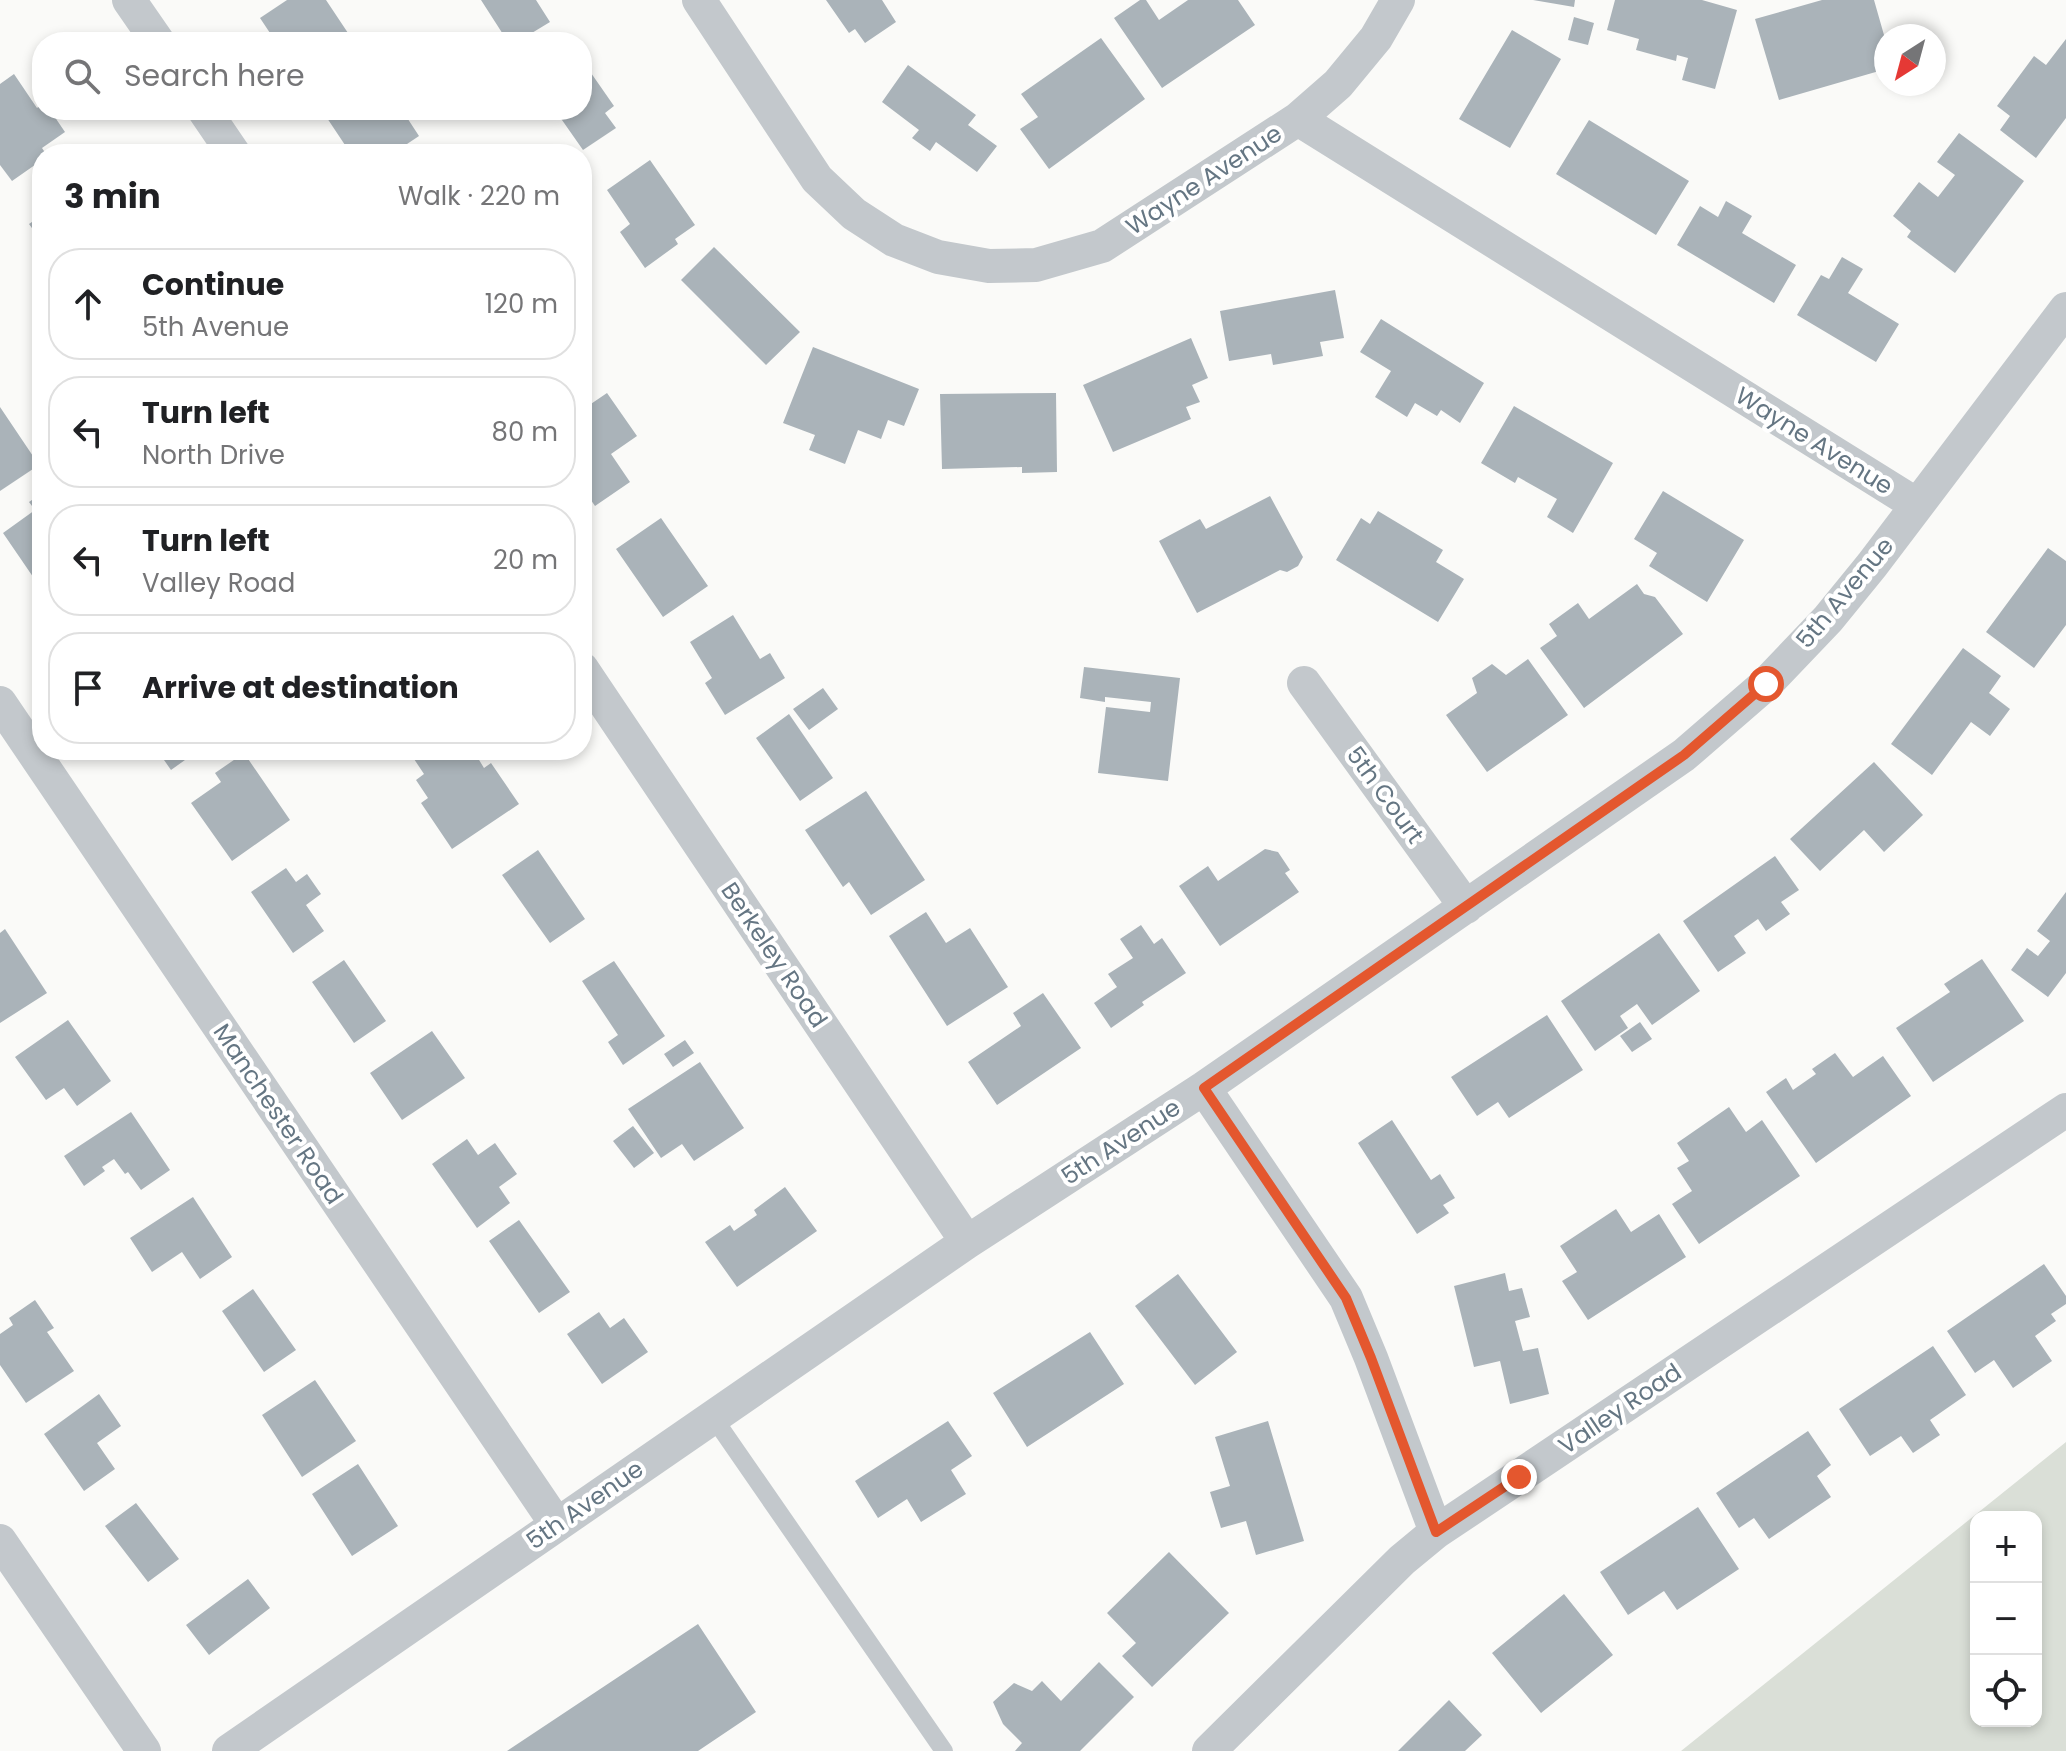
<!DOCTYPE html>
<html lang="en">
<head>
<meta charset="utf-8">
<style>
  :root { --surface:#fff; --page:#f6f6f6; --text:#202124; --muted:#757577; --line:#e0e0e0 }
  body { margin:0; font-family:Poppins,sans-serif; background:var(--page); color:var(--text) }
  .controls { position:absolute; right:24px; bottom:24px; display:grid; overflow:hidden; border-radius:16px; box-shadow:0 4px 12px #0003 }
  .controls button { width:72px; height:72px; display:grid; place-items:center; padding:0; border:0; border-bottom:2px solid var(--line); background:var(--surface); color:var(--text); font:40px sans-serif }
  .compass { position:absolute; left:1874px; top:24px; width:72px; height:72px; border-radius:50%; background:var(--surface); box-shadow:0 4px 12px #0003; rotate:216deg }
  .stop { position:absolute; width:24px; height:24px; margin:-18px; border:6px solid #e4572e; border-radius:50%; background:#fff }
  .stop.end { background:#e4572e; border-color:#fff; box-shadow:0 2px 8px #0008 }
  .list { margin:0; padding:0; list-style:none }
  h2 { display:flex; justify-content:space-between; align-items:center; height:104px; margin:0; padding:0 32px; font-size:34px }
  h2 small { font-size:26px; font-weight:400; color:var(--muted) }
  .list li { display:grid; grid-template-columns:52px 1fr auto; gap:24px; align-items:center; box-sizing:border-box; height:112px; margin:0 16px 16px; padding:0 16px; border:2px solid var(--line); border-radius:32px }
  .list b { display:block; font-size:30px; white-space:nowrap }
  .list p { margin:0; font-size:26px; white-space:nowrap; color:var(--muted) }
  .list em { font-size:26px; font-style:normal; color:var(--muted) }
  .icon { flex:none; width:44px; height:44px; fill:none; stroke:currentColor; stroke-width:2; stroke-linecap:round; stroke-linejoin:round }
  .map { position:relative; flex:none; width:2066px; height:1751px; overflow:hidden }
  .search { position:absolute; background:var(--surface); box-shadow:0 4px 12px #0003; left:32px; top:32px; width:560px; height:88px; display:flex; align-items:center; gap:20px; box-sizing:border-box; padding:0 28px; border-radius:32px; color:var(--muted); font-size:30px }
  .panel { position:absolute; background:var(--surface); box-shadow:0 4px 12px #0003; left:32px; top:144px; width:560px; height:616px; border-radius:32px }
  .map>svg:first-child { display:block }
</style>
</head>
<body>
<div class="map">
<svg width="2066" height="1751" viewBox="0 0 2066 1751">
  <rect width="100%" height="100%" fill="#fafaf8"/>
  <path fill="#dadfd7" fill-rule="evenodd" d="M2066,1442V1751H1681ZM1976,1517H2036V1721H1976Z"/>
  <path fill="#aab3b9" d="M287,0H326L354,42H276L260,18Z
    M481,0H536L550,22L517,42H508Z
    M826,0H882L896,22L865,43L855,29L849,33Z
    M1140,0H1146L1159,20L1188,0H1238L1255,25L1162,88L1114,18Z
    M1533,0H1575L1574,7Z
    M1615,0H1702L1737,10L1715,89L1682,80L1688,58L1677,55L1676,61L1636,50L1639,39L1607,30Z
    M1822,0H1874L1886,42V69L1779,100L1755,19Z
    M1574,17L1594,23L1588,45L1568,40Z
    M1512,30L1561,59L1510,148L1459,119Z
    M1101,38L1145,99L1049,169L1020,129L1038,117L1021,94Z
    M2066,39V118L2036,158L2000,130L2010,116L1997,106L2034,56L2046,65Z
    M582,60L614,106L605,113L616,128L583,150L555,110H582Z
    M908,65L976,115L968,125L997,146L977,172L936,142L930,151L912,138L919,130L882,102Z
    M14,74L37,108L42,104V110H50L65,132L42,148L46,154H42V160L12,181L0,165V84Z
    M326,110H402L419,136L404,146L410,154H351L323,112Z
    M1589,120L1689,181L1656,235L1556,174Z
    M1959,133L2024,181L1955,273L1907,237L1911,231L1893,216L1919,182L1938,197L1955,175L1937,162Z
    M650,160L695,225L675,239L678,244L645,268L620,232L630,224L607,190Z
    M1726,201L1752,216L1742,233L1796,265L1774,303L1677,245L1700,206L1718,217Z
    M42,215V242L29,224Z
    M714,247L800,332L766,365L681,280Z
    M1842,257L1863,269L1848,293L1899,324L1876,362L1797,315L1821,275L1829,279Z
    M1335,290L1344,338L1320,342L1323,356L1273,365L1271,354L1229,361L1220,311Z
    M1381,319L1484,383L1460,423L1441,410L1437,416L1415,403L1407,417L1375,397L1391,371L1360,352Z
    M1191,338L1208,378L1192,385L1200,402L1186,407L1191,419L1113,452L1083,385Z
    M813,347L919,389L904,426L888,420L881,439L858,430L845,464L809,450L815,435L783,423Z
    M607,393L637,436L611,454L630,482L595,506L582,487V428L585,425L582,420V410Z
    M1056,393L1057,472L1022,473V467L942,469L940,394Z
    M1514,406L1613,463L1573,533L1547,517L1557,499L1518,477L1515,483L1481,463Z
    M0,407L39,465L0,491Z
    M1663,491L1744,540L1707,602L1649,566L1657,553L1634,539Z
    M42,493V590L3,533L35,510L29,502Z
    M1270,496L1303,557L1298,566L1287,572L1280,570L1197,613L1159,541L1200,519L1206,529Z
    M1378,511L1443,550L1436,562L1464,579L1438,622L1336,560L1361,518L1370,524Z
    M661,518L708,586L663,617L616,549Z
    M2048,548L2066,561V625L2034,668L1986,632Z
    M1637,584L1644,594L1655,597L1683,634L1584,708L1540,648L1557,636L1549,624L1578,603L1589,619Z
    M733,615L760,659L770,653L785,678L725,715L705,683L712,678L690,642Z
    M1963,648L2001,676L1989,693L2010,709L1990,736L1971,722L1932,775L1891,744Z
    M1528,659L1568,715L1487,772L1446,715L1477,693L1472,678L1492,664L1506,675Z
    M1084,667L1180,678L1168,781L1098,773L1106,707L1150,712L1151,702L1105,697V702L1080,698Z
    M823,688L838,709L809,730L793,709Z
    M789,714L833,778L800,801L756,738Z
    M157,750H199L171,770Z
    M408,750H473L484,768L491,763L519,804L452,849L421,803L428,798L416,780L424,774Z
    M244,753L290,820L232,861L191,803L221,782L215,773Z
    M1874,762L1923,815L1884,852L1864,830L1820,871L1790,839Z
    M866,791L925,880L871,915L849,882L843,887L805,830Z
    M1265,849L1278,852L1290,870L1285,873L1299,892L1220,946L1179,886L1208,866L1218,881Z
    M538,850L585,919L550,943L502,875Z
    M1775,856L1799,890L1781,902L1790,914L1766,931L1758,919L1734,936L1746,953L1718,972L1683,921Z
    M286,868L296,882L307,874L321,894L306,905L324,931L293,953L251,892Z
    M2066,892V973L2048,997L2011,970L2027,948L2038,956L2050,941L2037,931Z
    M926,912L946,943L970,928L1008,987L947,1026L889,936Z
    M1141,925L1154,944L1162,938L1186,973L1142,1002L1144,1005L1111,1028L1094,1003L1117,987L1108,974L1133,958L1120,939Z
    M5,929L47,993L0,1023V933Z
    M1659,933L1700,991L1652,1025L1637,1004L1620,1016L1628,1028L1595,1051L1561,1001Z
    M1982,959L2024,1021L1933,1082L1896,1028L1950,992L1944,984Z
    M344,960L386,1021L354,1043L312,982Z
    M614,961L665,1036L623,1065L608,1042L618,1035L582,981Z
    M1043,993L1081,1048L997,1105L968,1062L1021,1026L1013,1013Z
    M1547,1015L1583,1070L1509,1118L1498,1102L1477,1116L1451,1077Z
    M68,1020L111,1081L77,1106L64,1088L46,1100L15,1057Z
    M1640,1022L1652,1039L1632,1052L1620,1036Z
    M432,1031L465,1078L402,1120L370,1073Z
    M685,1040L694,1053L673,1067L664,1054Z
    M1835,1053L1853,1077L1883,1056L1911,1096L1816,1163L1766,1092L1786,1078L1793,1090L1816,1074L1812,1069Z
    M700,1062L744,1128L694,1161L682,1144L661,1158L628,1109Z
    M1729,1107L1746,1132L1762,1120L1800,1176L1699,1244L1672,1204L1692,1191L1677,1168L1689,1161L1677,1143Z
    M131,1112L170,1170L141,1190L128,1172L125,1174L114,1159L102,1167L105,1171L84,1186L64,1156Z
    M1392,1120L1431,1180L1440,1174L1455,1198L1443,1205L1449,1213L1417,1234L1358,1143Z
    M633,1126L654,1153L634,1168L613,1141Z
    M467,1139L478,1155L495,1143L517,1174L499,1187L510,1203L477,1228L432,1164Z
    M785,1187L817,1231L737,1287L705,1242L730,1225L734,1231L757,1215L754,1210Z
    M193,1197L232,1257L200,1279L182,1252L152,1272L130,1238Z
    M1616,1209L1631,1232L1659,1214L1686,1257L1588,1320L1562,1281L1577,1272L1560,1246Z
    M519,1220L570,1292L539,1313L489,1241Z
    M2044,1264L2066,1296V1304L2051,1314L2056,1321L2035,1336L2052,1361L2013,1388L1994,1360L1975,1373L1947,1331Z
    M1505,1273L1509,1291L1522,1288L1530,1317L1515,1321L1523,1351L1538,1348L1549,1394L1510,1404L1500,1361L1474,1367L1454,1286Z
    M1178,1274L1237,1352L1195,1385L1135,1306Z
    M253,1289L296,1350L264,1372L222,1311Z
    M35,1300L54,1328L47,1332L74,1371L26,1403L0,1365V1334L13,1325L9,1318Z
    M599,1312L610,1328L624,1318L648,1352L602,1384L567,1334Z
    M1090,1332L1124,1384L1027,1447L993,1393Z
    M1933,1346L1966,1395L1930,1420L1940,1435L1913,1453L1901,1436L1870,1456L1839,1409Z
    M315,1380L356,1441L302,1477L262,1415Z
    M99,1394L121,1426L97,1443L115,1469L84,1491L44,1434Z
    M948,1421L972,1456L951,1470L966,1494L921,1522L907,1499L878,1518L855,1481Z
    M1268,1421L1304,1541L1256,1555L1246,1521L1221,1528L1210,1492L1230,1486L1215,1437Z
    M1808,1431L1831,1465L1817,1476L1831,1497L1769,1539L1754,1518L1739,1528L1716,1493Z
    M358,1464L398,1526L352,1556L312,1494Z
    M136,1503L179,1559L148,1582L105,1526Z
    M1698,1507L1739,1569L1677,1610L1664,1591L1628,1615L1600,1572Z
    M1169,1552L1229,1613L1152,1687L1122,1656L1136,1643L1107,1613Z
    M248,1579L270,1608L209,1655L186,1625Z
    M1564,1594L1613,1655L1541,1713L1492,1653Z
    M698,1624L756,1712L698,1751H507Z
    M1099,1662L1134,1697L1080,1751H1015L1022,1743L1003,1724L993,1702L1014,1683L1032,1691L1042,1681L1061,1701Z
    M1449,1700L1482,1735L1465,1751H1398Z"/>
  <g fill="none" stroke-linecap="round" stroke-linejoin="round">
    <path stroke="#c3c8cc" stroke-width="18" d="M713,1417L944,1751"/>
    <path stroke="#c3c8cc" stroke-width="34" d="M129,0L158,42
      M699,0L817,179L854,214L894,240L938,257L989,266L1036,265L1102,246L1298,119L1338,84L1376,38L1398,0
      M204,110L234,154
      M1298,119L1917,505
      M582,669L967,1242
      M1304,683L1466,907
      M0,703L557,1525
      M1204,1088L1346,1298L1371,1358L1436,1532
      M0,1541L144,1751
      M229,1751L967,1242L1204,1088L1684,755L1766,684L1828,619L1872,565L2066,309
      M1209,1751L1402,1560L1436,1532L2066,1110"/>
  </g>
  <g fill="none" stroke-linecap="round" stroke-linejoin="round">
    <path stroke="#e4572e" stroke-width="10" d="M1519,1477L1436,1532L1371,1358L1346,1298L1204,1088L1684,755L1766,684"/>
  </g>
  <g text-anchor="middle" stroke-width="8" stroke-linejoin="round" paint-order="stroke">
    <g font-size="24" fill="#657683" stroke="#fff">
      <text transform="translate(1204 180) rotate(-33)" y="8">Wayne Avenue</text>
      <text transform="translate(1814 441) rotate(32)" y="8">Wayne Avenue</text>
      <text transform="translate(1845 593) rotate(-50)" y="8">5th Avenue</text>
      <text transform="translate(1385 795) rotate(54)" y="8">5th Court</text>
      <text transform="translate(774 955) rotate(56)" y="8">Berkeley Road</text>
      <text transform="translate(278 1114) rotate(56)" y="8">Manchester Road</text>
      <text transform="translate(1121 1142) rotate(-33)" y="8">5th Avenue</text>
      <text transform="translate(1620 1409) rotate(-34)" y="8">Valley Road</text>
      <text transform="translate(585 1505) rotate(-35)" y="8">5th Avenue</text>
    </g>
  </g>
</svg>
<div class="controls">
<button>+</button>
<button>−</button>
<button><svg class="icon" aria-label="locate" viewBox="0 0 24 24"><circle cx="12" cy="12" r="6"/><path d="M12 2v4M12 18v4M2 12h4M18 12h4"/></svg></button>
</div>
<svg class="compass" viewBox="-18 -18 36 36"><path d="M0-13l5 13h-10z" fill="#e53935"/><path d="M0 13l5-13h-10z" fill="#757577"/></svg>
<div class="stop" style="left:1766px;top:684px"></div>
<div class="stop end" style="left:1519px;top:1477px"></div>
<div class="search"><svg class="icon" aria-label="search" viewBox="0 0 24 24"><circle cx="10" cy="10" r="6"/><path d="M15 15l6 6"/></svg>Search here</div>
<section class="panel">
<h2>3 min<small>Walk · 220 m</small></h2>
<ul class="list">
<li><svg class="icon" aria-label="ahead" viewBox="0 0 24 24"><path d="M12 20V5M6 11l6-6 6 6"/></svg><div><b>Continue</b><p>5th Avenue</p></div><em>120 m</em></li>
<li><svg class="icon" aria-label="left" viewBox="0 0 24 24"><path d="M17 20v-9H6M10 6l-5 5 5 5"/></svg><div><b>Turn left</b><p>North Drive</p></div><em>80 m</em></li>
<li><svg class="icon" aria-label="left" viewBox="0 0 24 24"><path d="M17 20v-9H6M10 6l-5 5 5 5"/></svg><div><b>Turn left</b><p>Valley Road</p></div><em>20 m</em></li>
<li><svg class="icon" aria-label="arrive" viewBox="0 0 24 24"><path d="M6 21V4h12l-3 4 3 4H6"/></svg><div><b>Arrive at destination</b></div></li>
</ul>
</section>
</div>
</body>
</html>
